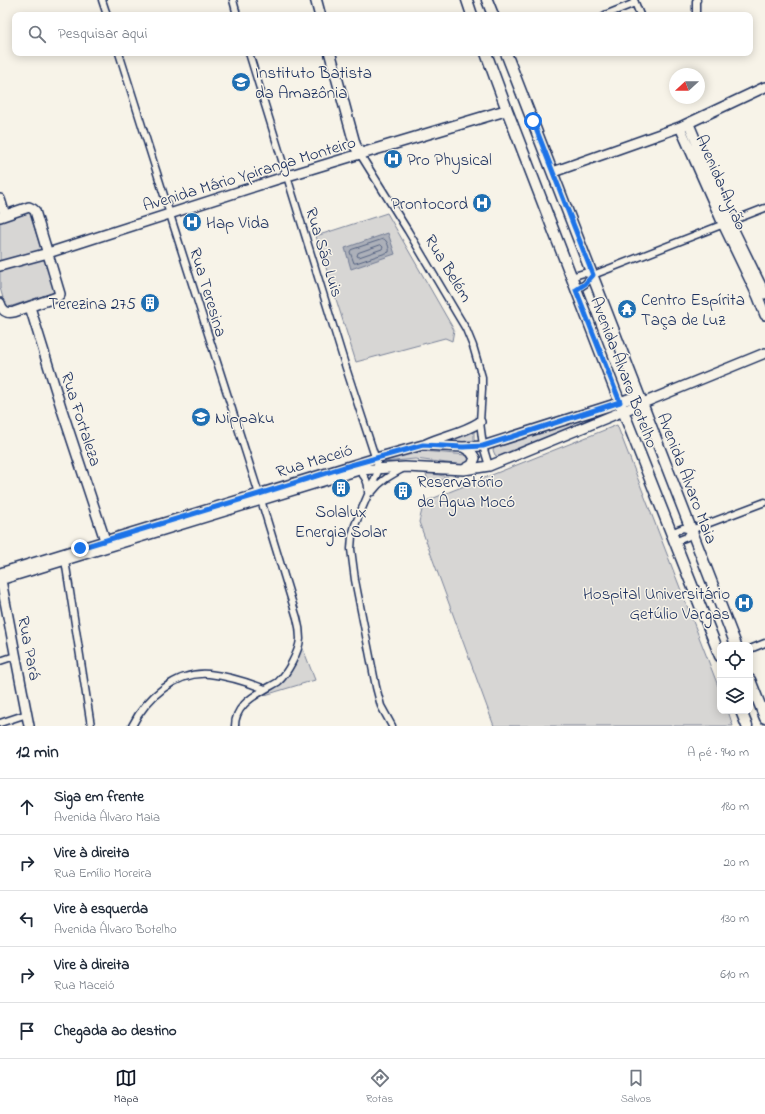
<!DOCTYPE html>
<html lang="pt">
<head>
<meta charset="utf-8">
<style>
  :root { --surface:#fff; --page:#f2f2f3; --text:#1f2937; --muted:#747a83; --line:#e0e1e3; --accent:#111827 }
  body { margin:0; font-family:"Indie Flower",sans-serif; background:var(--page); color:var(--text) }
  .controls { position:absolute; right:12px; bottom:12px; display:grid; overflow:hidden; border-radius:8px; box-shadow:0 2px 10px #0003 }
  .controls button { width:36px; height:36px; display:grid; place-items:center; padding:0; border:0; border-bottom:1px solid var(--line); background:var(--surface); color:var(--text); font:20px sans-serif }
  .compass { position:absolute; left:669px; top:68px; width:36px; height:36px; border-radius:50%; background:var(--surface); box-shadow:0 2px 10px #0003; rotate:249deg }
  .stop { position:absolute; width:12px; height:12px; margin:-9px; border:3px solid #1a73e8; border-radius:50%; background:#fff }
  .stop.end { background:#1a73e8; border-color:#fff; box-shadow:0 1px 4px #0008 }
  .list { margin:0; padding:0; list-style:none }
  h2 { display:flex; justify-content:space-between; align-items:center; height:52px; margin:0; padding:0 16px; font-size:17px }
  h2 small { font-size:13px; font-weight:400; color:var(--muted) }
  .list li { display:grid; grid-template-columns:26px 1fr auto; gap:12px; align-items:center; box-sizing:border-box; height:56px; padding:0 16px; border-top:1px solid var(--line) }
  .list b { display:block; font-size:15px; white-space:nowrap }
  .list p { margin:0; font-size:13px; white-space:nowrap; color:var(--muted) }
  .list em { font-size:13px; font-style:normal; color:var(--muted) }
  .icon { flex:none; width:22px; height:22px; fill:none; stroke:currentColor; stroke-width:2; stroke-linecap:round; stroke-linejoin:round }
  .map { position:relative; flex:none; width:765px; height:726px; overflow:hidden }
  .search { position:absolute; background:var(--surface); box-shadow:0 2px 10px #0003; left:12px; right:12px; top:12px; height:44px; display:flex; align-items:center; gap:10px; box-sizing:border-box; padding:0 14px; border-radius:8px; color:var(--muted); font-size:15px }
  .sheet { height:332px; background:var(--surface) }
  nav { display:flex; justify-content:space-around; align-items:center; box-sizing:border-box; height:56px; border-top:1px solid var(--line); background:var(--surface); font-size:11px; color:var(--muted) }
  nav a { display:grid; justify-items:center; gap:2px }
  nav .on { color:var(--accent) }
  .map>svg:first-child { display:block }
</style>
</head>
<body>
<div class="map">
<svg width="765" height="726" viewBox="0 0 765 726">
  <rect width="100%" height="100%" fill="#f7f3e8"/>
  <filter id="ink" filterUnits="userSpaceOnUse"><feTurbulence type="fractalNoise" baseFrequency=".025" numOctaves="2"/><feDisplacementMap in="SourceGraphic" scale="8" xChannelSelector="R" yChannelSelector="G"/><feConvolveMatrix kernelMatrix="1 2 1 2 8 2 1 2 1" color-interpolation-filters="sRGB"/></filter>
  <g filter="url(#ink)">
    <path fill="#d7d6d4" stroke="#798299" d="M29,211L55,292L6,308L0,288V221Z
      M387,213L454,330L452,341L445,338L356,362L316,236Z
      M618,406L619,409L498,457L495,455L493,450L495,447Z
      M617,425L720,691V711H728L733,726H494L419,522L424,502Z
      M474,429V442L441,441Z
      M423,451L466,455L469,460L466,463L463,465L415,459L361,464Z
      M425,472L448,477L430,485Z
      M302,646L315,680L255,698L285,679Z"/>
    <path fill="#acb0b9" stroke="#727c95" d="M388,233L395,254L351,269L345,248Z"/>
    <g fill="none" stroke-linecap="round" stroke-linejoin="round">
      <path stroke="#556382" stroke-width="1" d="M384,239C387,240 390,249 389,252L356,263H354L350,252L351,250Z
        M381,245L383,247L382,249L359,257L357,256L358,253Z"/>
      <defs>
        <path id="street" d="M102,0L107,15
          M233,0L237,15
          M634,0L640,15
          M605,15L635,3
          M696,15V1L697,0
          M119,53C166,200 211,347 259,494
          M249,53L346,368L379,469L355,525L352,536L351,549L355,580L376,687L381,706L392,726
          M360,154L408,231L457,314L466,329L473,346L482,377V389L480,422L483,446L489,466
          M571,277L584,273L593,275
          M576,290L585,284L593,275L765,208
          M359,470C365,477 369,482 368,492
          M372,492C380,481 391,475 402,469
          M671,533L683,528L691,530L765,502
          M674,542L687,537L691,530
          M65,560L91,726
          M750,649L765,643
          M0,661L15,656
          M0,723L27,714
          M132,726C146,698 176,671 209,674C228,676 247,682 265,689
          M235,726C235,708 250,698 264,690C269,687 273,685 278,682C287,674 299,652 300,639C300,632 299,625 297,618L261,500"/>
        <path id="secondary" d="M689,124L730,222L765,294
          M680,127L723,224L758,297L765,315
          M553,172L680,127L765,87
          M0,199L5,215
          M0,217L29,207L33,209L35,211L60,294L57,297L14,312C6,314 2,310 0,303
          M0,266L48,253L281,178L360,154
          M30,307L61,407L105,540
          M426,444C444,436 463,433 480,422
          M463,447L471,452L475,458L472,465L465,469
          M0,573L376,458L423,445L463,447L483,446L612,405L639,395
          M0,575L29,726
          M0,580L359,470L405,467L464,470L489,466L765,353"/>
        <path id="primary" d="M316,0L320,15
          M467,0L472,15
          M487,0L493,15
          M330,53L355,145L360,154L507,110
          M486,53L507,110L627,421L720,656
          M506,53L736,645
          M750,680L765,718
          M741,711L747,726"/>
      </defs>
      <use href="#street" stroke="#1b2f5e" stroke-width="9"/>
      <use href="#secondary" stroke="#1b2f5e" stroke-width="12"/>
      <use href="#primary" stroke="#1b2f5e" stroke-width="13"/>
      <use href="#street" stroke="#f7f3e8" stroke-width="6"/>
      <use href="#secondary" stroke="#f7f3e8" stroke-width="9"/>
      <use href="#primary" stroke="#f7f3e8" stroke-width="10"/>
    </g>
  </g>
  <g fill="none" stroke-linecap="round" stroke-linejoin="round" filter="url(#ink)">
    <path stroke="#1a73e8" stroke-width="5" d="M80,548L259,494L351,465L423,445L463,447L483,446L620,402L576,290L585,284L593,275L533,121"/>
  </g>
  <defs>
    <symbol id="school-disc" viewBox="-11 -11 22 22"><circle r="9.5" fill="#1f6fb2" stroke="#f7f3e8"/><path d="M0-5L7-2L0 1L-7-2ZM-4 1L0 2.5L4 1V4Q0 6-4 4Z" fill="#fff"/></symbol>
    <symbol id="hospital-disc" viewBox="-11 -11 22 22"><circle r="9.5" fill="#1f6fb2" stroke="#f7f3e8"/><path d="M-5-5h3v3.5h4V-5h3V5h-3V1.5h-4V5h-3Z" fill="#fff"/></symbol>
    <symbol id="building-disc" viewBox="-11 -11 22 22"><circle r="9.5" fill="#1f6fb2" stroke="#f7f3e8"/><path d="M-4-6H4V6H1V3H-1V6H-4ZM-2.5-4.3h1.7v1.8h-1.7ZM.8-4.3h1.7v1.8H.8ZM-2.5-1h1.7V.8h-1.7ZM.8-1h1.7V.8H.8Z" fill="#fff"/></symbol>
    <symbol id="temple-disc" viewBox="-11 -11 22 22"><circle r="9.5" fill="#1f6fb2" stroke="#f7f3e8"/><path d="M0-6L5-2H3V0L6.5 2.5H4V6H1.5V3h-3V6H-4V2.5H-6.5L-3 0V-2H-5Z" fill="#fff"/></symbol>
  </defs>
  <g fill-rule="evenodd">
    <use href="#school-disc" x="230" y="71" width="22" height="22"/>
    <use href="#hospital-disc" x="382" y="148" width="22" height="22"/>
    <use href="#hospital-disc" x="471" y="192" width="22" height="22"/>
    <use href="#hospital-disc" x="181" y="211" width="22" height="22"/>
    <use href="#building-disc" x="139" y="292" width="22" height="22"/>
    <use href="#temple-disc" x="616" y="298" width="22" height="22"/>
    <use href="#school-disc" x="190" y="406" width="22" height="22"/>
    <use href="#building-disc" x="330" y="477" width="22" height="22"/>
    <use href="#building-disc" x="392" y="480" width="22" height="22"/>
    <use href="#hospital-disc" x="733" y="592" width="22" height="22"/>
  </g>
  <g text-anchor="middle" stroke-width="3" stroke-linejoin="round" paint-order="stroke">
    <g font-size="17" fill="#1b2f5e" stroke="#f7f3e8" text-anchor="start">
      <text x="255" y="78">Instituto Batista<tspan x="255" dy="20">da Amazônia</tspan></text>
      <text x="407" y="165">Pro Physical</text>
      <text x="468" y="209" text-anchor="end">Prontocord</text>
      <text x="206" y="228">Hap Vida</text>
      <text x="641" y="305">Centro Espírita<tspan x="641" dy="20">Taça de Luz</tspan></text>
      <text x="136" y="309" text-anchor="end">Terezina 275</text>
      <text x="215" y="423">Nippaku</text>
      <text x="417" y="487">Reservatório<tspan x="417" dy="20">de Água Mocó</tspan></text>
      <text x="341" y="517" text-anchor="middle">Solalux<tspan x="341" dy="20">Energia Solar</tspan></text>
      <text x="730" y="599" text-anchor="end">Hospital Universitário<tspan x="730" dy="20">Getúlio Vargas</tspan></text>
    </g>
    <g font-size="17" fill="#1b2f5e" stroke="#f7f3e8">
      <text transform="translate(249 173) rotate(-17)" y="6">Avenida Mário Ypiranga Monteiro</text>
      <text transform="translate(722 182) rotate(66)" y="6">Avenida Ayrão</text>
      <text transform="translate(325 252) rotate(73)" y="6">Rua São Luis</text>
      <text transform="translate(449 268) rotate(59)" y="6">Rua Belém</text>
      <text transform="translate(209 292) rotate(73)" y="6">Rua Teresina</text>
      <text transform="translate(625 372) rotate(69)" y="6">Avenida Álvaro Botelho</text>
      <text transform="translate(82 419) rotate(72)" y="6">Rua Fortaleza</text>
      <text transform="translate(314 460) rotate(-17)" y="6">Rua Maceió</text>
      <text transform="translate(688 478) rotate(69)" y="6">Avenida Álvaro Maia</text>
      <text transform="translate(30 648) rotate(79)" y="6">Rua Pará</text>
    </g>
  </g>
</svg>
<div class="controls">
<button><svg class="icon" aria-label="locate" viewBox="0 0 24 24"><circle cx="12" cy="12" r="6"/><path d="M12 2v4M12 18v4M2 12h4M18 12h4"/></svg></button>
<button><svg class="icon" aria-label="layers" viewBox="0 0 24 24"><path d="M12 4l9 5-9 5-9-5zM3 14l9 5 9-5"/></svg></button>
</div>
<svg class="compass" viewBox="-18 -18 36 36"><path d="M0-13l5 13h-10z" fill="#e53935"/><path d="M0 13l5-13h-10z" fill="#747a83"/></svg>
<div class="stop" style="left:533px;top:121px"></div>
<div class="stop end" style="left:80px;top:548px"></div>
<div class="search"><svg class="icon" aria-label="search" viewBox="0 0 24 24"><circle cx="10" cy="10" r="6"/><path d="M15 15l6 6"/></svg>Pesquisar aqui</div>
</div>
<section class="sheet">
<h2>12 min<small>A pé · 940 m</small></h2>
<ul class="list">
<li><svg class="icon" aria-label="ahead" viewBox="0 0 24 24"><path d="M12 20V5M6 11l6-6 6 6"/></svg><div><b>Siga em frente</b><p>Avenida Álvaro Maia</p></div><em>180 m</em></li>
<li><svg class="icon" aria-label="right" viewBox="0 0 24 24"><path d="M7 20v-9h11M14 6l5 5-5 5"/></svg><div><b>Vire à direita</b><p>Rua Emílio Moreira</p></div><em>20 m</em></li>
<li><svg class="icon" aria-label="left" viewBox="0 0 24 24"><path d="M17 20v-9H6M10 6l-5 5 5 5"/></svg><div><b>Vire à esquerda</b><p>Avenida Álvaro Botelho</p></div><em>130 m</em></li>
<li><svg class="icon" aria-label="right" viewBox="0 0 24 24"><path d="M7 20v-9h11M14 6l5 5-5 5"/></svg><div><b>Vire à direita</b><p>Rua Maceió</p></div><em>610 m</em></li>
<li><svg class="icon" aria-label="arrive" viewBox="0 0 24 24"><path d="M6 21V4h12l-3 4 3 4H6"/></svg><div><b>Chegada ao destino</b></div></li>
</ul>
</section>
<nav>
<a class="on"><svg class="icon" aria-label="map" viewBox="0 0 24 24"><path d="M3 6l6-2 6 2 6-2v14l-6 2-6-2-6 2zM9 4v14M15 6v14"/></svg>Mapa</a>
<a><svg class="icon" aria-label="directions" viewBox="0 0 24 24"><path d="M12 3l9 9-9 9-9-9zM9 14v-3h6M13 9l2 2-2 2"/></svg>Rotas</a>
<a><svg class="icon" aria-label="saved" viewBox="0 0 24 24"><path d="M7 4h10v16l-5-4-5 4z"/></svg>Salvos</a>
</nav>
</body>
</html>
